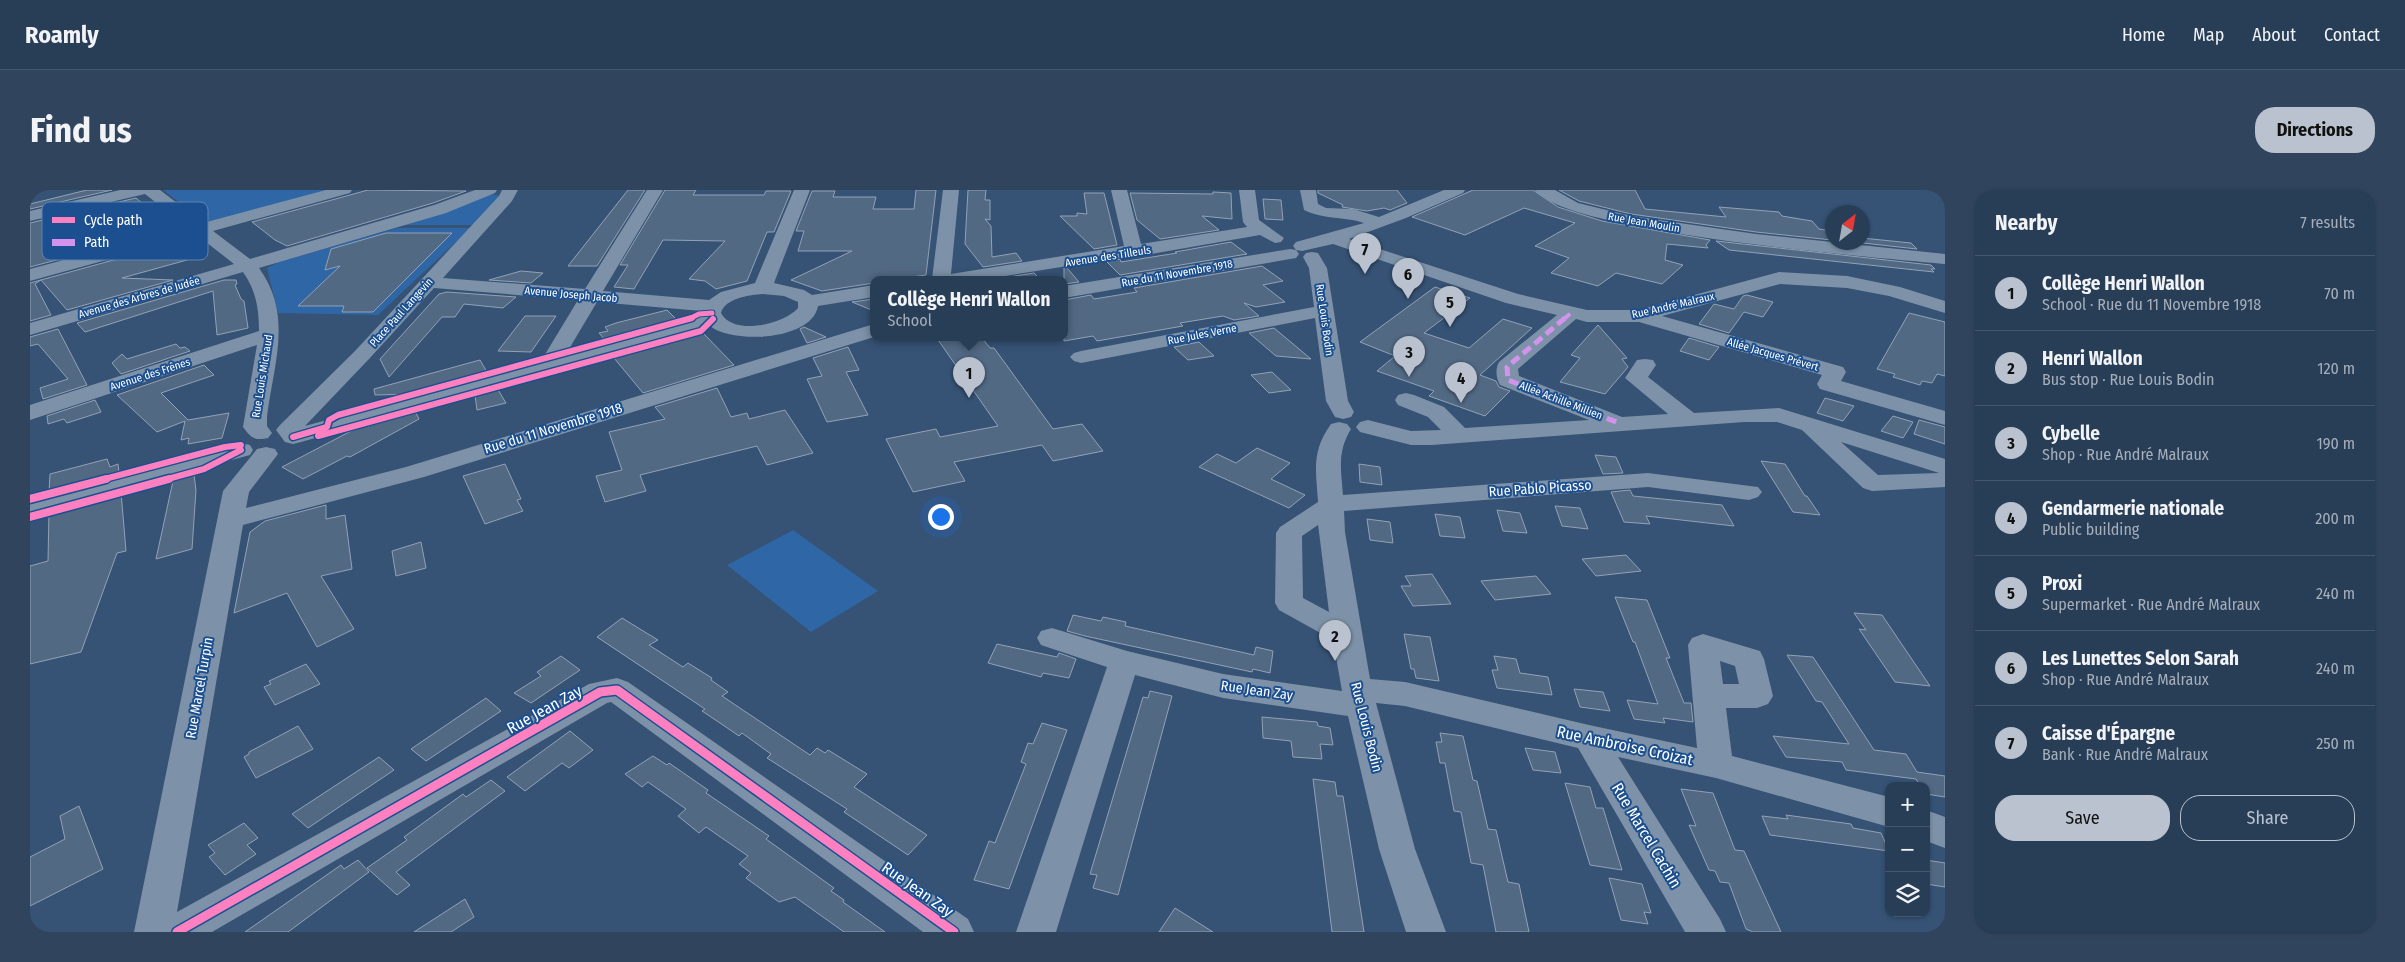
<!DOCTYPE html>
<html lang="en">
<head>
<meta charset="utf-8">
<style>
  :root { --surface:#283e57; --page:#30455d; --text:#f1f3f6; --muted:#a5aeba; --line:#44576d; --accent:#b9c2ce }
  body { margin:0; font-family:"Fira Sans Condensed",sans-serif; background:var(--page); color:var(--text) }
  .controls { position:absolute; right:15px; bottom:15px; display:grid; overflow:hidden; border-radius:10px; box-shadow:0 1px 4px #0004 }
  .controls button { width:45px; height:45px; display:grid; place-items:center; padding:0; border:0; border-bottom:1px solid var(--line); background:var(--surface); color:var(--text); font:25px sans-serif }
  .compass { position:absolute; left:1795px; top:15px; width:45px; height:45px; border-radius:50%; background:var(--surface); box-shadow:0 1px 4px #0004; rotate:31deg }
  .you { position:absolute; left:910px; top:326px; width:18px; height:18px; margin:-12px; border:4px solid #fff; border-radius:50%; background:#1a73e8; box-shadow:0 0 0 8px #1a73e833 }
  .badge { display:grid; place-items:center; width:32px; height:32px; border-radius:50%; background:var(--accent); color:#111; font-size:16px; font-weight:700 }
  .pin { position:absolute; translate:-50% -41px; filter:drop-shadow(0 1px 2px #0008) }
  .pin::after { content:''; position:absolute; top:26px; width:18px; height:15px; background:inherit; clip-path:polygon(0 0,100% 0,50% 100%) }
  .popup { position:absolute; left:840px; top:86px; width:198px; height:65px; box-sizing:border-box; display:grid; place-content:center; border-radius:10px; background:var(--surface); filter:drop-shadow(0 1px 4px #0005); font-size:16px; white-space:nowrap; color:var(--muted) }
  .popup b { font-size:19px; color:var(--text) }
  .popup::after { content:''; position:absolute; left:50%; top:100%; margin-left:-10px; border:10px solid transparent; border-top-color:var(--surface) }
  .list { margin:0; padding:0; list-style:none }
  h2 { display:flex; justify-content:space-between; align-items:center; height:65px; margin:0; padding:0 20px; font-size:21px }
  h2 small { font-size:16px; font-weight:400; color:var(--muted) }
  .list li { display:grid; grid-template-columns:32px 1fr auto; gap:15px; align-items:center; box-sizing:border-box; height:75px; padding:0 20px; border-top:1px solid var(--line) }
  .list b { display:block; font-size:19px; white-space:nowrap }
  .list p { margin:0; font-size:16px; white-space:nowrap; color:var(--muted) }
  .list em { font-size:16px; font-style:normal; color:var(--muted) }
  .actions { display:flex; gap:10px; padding:15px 20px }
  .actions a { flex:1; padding:11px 0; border:1px solid var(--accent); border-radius:20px; text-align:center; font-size:18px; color:var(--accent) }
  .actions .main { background:var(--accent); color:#111 }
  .icon { flex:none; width:28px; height:28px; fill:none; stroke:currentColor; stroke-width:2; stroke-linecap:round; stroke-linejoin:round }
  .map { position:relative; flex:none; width:1915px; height:742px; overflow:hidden; border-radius:20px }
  header { display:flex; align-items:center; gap:30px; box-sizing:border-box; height:70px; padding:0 25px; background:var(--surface); border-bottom:1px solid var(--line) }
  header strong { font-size:24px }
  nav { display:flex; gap:28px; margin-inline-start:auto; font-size:18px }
  .intro { display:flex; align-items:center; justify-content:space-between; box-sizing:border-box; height:120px; padding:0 30px }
  h1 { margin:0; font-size:35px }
  .button { padding:12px 22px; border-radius:20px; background:var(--accent); color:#111; font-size:18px; font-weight:700 }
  main { display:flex; gap:30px; padding:0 30px }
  aside { flex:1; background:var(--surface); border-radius:20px; box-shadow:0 1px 4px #0004 }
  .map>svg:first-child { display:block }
</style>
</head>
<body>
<header>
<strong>Roamly</strong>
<nav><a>Home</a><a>Map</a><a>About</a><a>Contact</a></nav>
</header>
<div class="intro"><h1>Find us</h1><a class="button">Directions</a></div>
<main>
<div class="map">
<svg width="1915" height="742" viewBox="0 0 1915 742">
  <rect width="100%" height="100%" fill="#365274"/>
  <path fill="#2f66a5" d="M133,0H306L190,31H174Z
    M461,4L471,6L444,35H375Z
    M367,38H441L348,125L248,123L237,78L249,72Z
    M763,340L848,401L781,442L697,375Z"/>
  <path fill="#526984" stroke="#92a2b6" d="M57,0H82L0,19V14Z
    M338,0L436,1L403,13L257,56L245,50L222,32Z
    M598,0H615L567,76H538Z
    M635,0H666L663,5H734L736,1H761L744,42H737L717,91L686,99L675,91L659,89L695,51L633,50L604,99L584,97L598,75H590Z
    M886,0H906L896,85L865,89H844V93L792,101L761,90L822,61H768L774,41H766L782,1H805L803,7H846L843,19H884Z
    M938,0H956L955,10H960V30L955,29L961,36L962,67L986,63L992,71L953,77L935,54Z
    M1288,0H1367L1377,13L1360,20L1354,18L1337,21L1312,17L1313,15L1288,3Z
    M1443,0H1503L1528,17L1572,31L1680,50L1676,55L1678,58L1637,54L1635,70L1653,75L1632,94L1586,83L1568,96L1521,83L1539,68L1505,56L1545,33L1494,18L1435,45L1382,27Z
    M1529,0H1605L1615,19L1696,27L1689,17L1749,22L1752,26L1782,31L1789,39L1802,41V50L1726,42L1601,24L1549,11Z
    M1183,2L1201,3L1202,29L1172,26L1189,40L1130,49L1107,30L1100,3L1183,4Z
    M1054,3H1074L1087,55L1064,59L1030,26H1047V23L1057,24Z
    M106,8L143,39L0,77V33Z
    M1233,9L1251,10L1253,30L1235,29Z
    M356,43H422L343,122H312L314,116H268L310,76L295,80L301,59Z
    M1832,48L1881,53L1887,59L1824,52H1832Z
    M156,50L175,65L92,88L143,90L37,120L11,90L5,94L21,125L0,131V93Z
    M1686,51L1901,75L1905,79H1901L1904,82L1699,60Z
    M1201,52L1217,64L1090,85L1077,72L1090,69L1091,72L1147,63L1145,62Z
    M1232,76L1253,91L1233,95L1255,112L1226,117L1214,113L1229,126L1204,130L1193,126L1150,133L1153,136L1067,151L1063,146L1034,151V110L1061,105L1064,109L1107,102L1104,98Z
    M1034,78H1037L1049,92L1034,94Z
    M491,81L513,83L501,93L459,90Z
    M1004,83L1010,89H966Z
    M194,90H206L207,94L205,95L211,109L214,111L218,138L187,145L183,101L55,142L47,133Z
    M1405,97L1440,108L1394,143L1439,158L1473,129L1502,138L1450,185L1466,191L1469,197L1480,201L1455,226L1399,206L1404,201L1347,181L1365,166L1330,152Z
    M417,102L486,107L473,118L434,114L425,127H412L359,187L350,169L409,104Z
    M1717,105L1743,112L1733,127L1714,122L1699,143L1669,134L1684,114L1704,119L1713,106Z
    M844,109V121L822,112Z
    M637,120L648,131L576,151L569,143L578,141L575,137L586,133Z
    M1879,123L1915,132V186L1907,184L1902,193L1892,191L1890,195L1863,187L1865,184L1847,179Z
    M495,126H526L501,162L468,161Z
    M1568,135L1597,168L1592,169L1598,177L1575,204L1530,192L1550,168L1541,165Z
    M774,137L796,147L777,153L770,139Z
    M1244,138L1281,169L1246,166L1219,143Z
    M28,139L57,195L13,209L10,198L38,189L8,154L0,156V147Z
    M673,143L704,175L613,203L584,168L597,164H589L659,144L661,146Z
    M906,147H951L960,158H964L1023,239L1052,234L1073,261L1023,271L1012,255L924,272L935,291L883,302L856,249L906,239L910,247L968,236Z
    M1659,148L1689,157L1679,170L1650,161Z
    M1169,152L1184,166L1158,170L1144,157Z
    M146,154L150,158L155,157L160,161L91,184L82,173L92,164L97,169Z
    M818,157L829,180L816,182L838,225L797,232L777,189L792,186L783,168Z
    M450,170L458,184L383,204L345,205L344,199Z
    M174,175L184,185L131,203L158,230L199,223L192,248L158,254L159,248L151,250L155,231L127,242L87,205Z
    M1242,182L1261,200L1239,203L1221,185Z
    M467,198L476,213L447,220L445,205Z
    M687,198L701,227L717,223L719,229L755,220L783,263L737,275L727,256L610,285L616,301L575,312L566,286L592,280L579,242L635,229L625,217Z
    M1795,208L1824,216L1813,231L1787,223Z
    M65,210L71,222L37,233L34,229L18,234L17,226Z
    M386,223L389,229L320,267L317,266L273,289L252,277L323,240Z
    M1863,226L1883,232L1873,248L1851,241Z
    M1889,230L1915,237V254L1884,244Z
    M1227,258L1260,273L1241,289L1275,305L1259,318L1169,277L1187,264L1206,273Z
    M1565,265L1586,267L1593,283L1573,284Z
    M77,269L80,277L88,274L89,283L19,302L20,284Z
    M1731,271L1755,274L1775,306H1777L1790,325L1763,322Z
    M475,274L491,309L487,310L493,321L455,334L433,286Z
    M1329,274L1350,277L1352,295L1330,292Z
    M164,285L166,300L162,359L126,369L143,291Z
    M1600,300L1603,306L1692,315L1704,336L1616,326L1620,334L1594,332L1581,302Z
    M91,302L96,361L87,363L51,462L0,474V376L18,371L19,322Z
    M296,315V329L315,325L322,379L291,386L324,439L287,457L257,403L204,423L220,342L235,331Z
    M1525,316L1550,318L1558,339L1532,336Z
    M1467,320L1490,323L1497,343L1473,341Z
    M1405,324L1430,327L1435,348L1410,346Z
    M1337,329L1360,332L1363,353L1340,350Z
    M391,352L396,378L366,386L362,361Z
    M1596,365L1611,381L1566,386L1552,369Z
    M1402,384L1421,414L1383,416L1371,396H1381L1375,386Z
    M1506,386L1521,404L1465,410L1451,391Z
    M1585,407L1617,410L1640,468H1636L1654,513H1661L1663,532L1633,528L1635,533L1604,529L1597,510L1628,514L1605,452H1603Z
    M1824,423L1852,425L1900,496L1865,492L1829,439L1836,440Z
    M1043,425L1071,431L1073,427L1096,432L1095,436L1224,465L1226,457L1243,461L1240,483L1223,479L1222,482L1055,446L1037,441Z
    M592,428L628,450L619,455L653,477L658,473L682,488L681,490L698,502L692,506L780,565L787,558L795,563L798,560L837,584L824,597L897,645L878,665L814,622L817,619L737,568L741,564L712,543L709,546L690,533L672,521L675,519L567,447Z
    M1374,444L1400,447L1409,491L1386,488L1384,479H1381Z
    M967,454L1027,467L1029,463L1046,469L1039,488L1013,483L1011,487L958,473Z
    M1757,465L1783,467L1844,560L1876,564L1887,582L1915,586V607L1896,604V596H1890L1886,589L1816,580L1812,572L1756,567L1743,546L1819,554L1792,512L1786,511Z
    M531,466L550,480L501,513L484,503L511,486L507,482Z
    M1464,466L1486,469L1490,483L1518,487L1522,505L1467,498L1462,480H1468Z
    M276,474L290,494L245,515L234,497L241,494L239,491Z
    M1544,499L1573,502L1580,521L1550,517Z
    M1120,501L1142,506L1088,705L1063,698L1067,685L1060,684L1113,507L1118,508Z
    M456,508L471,521L396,571L381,559Z
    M1232,527L1287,532L1288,536L1300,538L1303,555L1290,554L1292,569L1263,567L1261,551L1233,548Z
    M1012,533L1037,540L979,699L944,690L959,651L965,653L996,574L991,572L998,553L1003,554Z
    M268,536L283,559L226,588L214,567L219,564V562Z
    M540,541L563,560L539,578L532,573L495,601L477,587Z
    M1410,543L1433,546L1443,590L1447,591L1458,639L1466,640L1478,692L1489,694L1499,742H1466L1453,675L1441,673L1431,622L1424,621L1415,573H1410L1406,552H1412Z
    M1495,558L1525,562L1531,583L1503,580Z
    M623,566L637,575L639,573L678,600L676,603L739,646L736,649L804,698L801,701L814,710L813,712L855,742H814L765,707L749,712L716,688L721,683L709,674L718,666L676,637L669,643L648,626L656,619L618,592L612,597L595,584Z
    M349,567L364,580L278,638L262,624Z
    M1283,589L1305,592L1307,606H1313L1334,742H1302Z
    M461,590L475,601L366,682L380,695L367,705L337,678L377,650L374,647L433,604L436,607Z
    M1535,593L1560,597L1566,618H1573L1592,680L1560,675Z
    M1651,599L1683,603L1705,660L1714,661L1751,742H1723L1716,739L1699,693L1690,692L1685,681L1679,680L1659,635L1666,636Z
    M49,616L73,679L0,716V667L35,649L30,626Z
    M1756,625L1821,634L1823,638L1851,643L1859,661L1740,645L1732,626L1758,629Z
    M214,633L228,648L217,655L226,664L195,685L179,667L185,663L178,655Z
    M328,670L339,682L258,742H215L311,675L314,679Z
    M1896,670L1915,673V697L1896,694Z
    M1579,688L1612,694L1621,723L1614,722L1618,734L1591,730Z
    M435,709L444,727L421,742H384Z
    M1145,718L1183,742H1129Z"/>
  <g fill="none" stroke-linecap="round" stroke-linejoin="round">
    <path fill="#7d92a8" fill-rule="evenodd" d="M90,0H130L173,33L296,0H322L320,3L183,41L220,69L404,15L445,0H467L465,3L416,23L229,78C263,125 244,173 237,226V236L242,243L238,248C225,251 221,248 213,237L227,155L0,230V215L229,141C229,119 226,100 213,82L0,145V133L204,74L167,45L0,91V79L157,37L115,4L0,31V21Z
      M472,0H488L482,11L413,88L555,99L617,0H633L573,101L679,110L691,102L725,93L764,0H780L744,93L774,100L782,105L844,95V107L788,116C782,151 702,154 680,136L271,252L263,254L255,252L246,240L250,235L325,161L469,6ZM404,98L548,110L511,171L275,236L339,169ZM733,104L754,106L768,112V118C753,135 703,146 691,123C695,108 720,105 733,104ZM567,112L672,121L673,126L536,164Z
      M913,0H929L921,84L1094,56L1081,0H1097L1111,54L1217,37L1213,32L1209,0H1225L1229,30L1254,48L1251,52L1245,53L1230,45L1104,67L1100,66L956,89H902Z
      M1270,0H1286L1288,14L1296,18L1323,19L1349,27L1414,0H1435L1433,3L1376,28L1319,49L1488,104L1557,120H1609L1749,82L1817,86L1870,97L1915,111V123L1859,106L1817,98L1750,94L1632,126L1813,177L1816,182L1811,191L1915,221V235L1790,199L1787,194L1792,185L1609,132H1557L1546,129L1488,179L1489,186L1592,227L1638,224L1595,188L1607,170L1615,169L1623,170L1626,175L1618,187L1664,223L1749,218L1915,269V297L1842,301L1833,298L1772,240L1747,232H1714L1402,255H1381L1330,242L1326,237L1330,232L1338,230L1381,241L1411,240L1398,227L1368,215L1365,210L1368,205L1376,203L1384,205L1414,217L1435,238L1559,230L1470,195C1466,188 1465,179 1469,172L1527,125L1476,113L1303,54L1272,61L1266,60L1263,56L1266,52L1334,33C1313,26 1295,30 1274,20ZM1811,252L1906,282L1909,283L1848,285Z
      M1505,0H1525L1548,13L1601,26L1726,44L1915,64V74C1851,68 1535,43 1505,0Z
      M1260,59L1266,60L1269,64L1266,68L1034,108V96Z
      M1282,62L1288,63L1297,78L1318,211L1324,222L1321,227L1313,229L1305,227L1296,211L1285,128L1051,173L1044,171L1040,167L1044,163L1051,161L1284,117L1279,78L1273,67L1276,63Z
      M844,134V147L394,287L213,335L147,722L559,494L587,488L598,492L938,729L944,742H893L581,512L577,513L182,742H104L193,301L227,259L236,257L245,259L248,264L219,302L216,318L376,277Z
      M1309,232L1317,234L1321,239C1307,262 1311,279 1313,305L1618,283L1728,297L1732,302L1728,307L1719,310L1618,297L1314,321L1315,342L1340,489L1375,492L1559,535L1667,558L1658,455L1662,448L1673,444L1730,461L1734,469L1743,506L1738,514L1727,518H1696L1702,566L1859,607V637L1686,588L1588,567L1690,729L1696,742H1655L1548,558L1375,516L1346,513L1385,659L1416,742H1376L1349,659L1318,526L1193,508L1105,485L1026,742H986L1077,477L1011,455L1007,448L1011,441L1022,438L1097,461L1193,484L1312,501L1303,450L1249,420L1245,413L1246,343L1250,337L1288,312C1286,280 1281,262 1301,234ZM1288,335L1289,342L1299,422L1273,408L1272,346ZM1690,471L1705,476L1709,494H1693Z
      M211,253L220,255L223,260L220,265L0,325V309Z
      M1896,620L1915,627V658L1896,651Z"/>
    <path stroke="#d193ec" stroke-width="4" stroke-dasharray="8 4" stroke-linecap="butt" d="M1534,129L1541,123"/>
    <path stroke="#d193ec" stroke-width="5" stroke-dasharray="10 5" stroke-linecap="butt" d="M1535,128L1477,177L1478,190L1589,233"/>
    <defs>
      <path id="cycleway-far3" d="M659,129L669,124L682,123"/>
      <path id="cycleway-far2" d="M288,246L671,141L683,129
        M263,247L297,237L299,230L308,225L662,128
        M71,290L195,257L211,255
        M134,290L174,279L211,260"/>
      <path id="cycleway-far1" d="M0,309L76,289
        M0,327L139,289"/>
      <path id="cycleway" d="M147,742L570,502L587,500L924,742"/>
    </defs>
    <use href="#cycleway-far3" stroke="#1b4f8f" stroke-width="7"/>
    <use href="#cycleway-far2" stroke="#1b4f8f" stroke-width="9"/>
    <use href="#cycleway-far1" stroke="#1b4f8f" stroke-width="11"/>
    <use href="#cycleway" stroke="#1b4f8f" stroke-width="12"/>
    <use href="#cycleway-far3" stroke="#ff80c0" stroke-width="5"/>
    <use href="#cycleway-far2" stroke="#ff80c0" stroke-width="6"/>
    <use href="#cycleway-far1" stroke="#ff80c0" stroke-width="8"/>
    <use href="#cycleway" stroke="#ff80c0" stroke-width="9"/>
  </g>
  <g text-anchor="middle" stroke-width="4" stroke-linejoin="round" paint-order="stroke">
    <g font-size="11" fill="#fff" stroke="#1b4f8f">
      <text transform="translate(1614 32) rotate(10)" y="4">Rue Jean Moulin</text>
      <text transform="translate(1078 66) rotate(-9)" y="4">Avenue des Tilleuls</text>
      <text transform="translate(1147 83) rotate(-10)" y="4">Rue du 11 Novembre 1918</text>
      <text transform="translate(541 104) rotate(5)" y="4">Avenue Joseph Jacob</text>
      <text transform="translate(109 107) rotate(-16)" y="4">Avenue des Arbres de Judée</text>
      <text transform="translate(1643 115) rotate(-13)" y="4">Rue André Malraux</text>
      <text transform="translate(371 122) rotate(-48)" y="4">Place Paul Langevin</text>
      <text transform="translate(1295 130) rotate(82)" y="4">Rue Louis Bodin</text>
      <text transform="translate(1172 144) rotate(-11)" y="4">Rue Jules Verne</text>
      <text transform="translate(1743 164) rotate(16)" y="4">Allée Jacques Prévert</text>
      <text transform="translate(120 184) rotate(-18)" y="4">Avenue des Frênes</text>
      <text transform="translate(232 186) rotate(-81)" y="4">Rue Louis Michaud</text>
      <text transform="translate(1531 210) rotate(21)" y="4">Allée Achille Millien</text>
    </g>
    <g font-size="14" fill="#fff" stroke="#1b4f8f">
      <text transform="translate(523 238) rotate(-17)" y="5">Rue du 11 Novembre 1918</text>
      <text transform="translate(1510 298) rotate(-4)" y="5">Rue Pablo Picasso</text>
      <text transform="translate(169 498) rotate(-80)" y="5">Rue Marcel Turpin</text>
      <text transform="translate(1227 500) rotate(8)" y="5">Rue Jean Zay</text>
      <text transform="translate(1337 537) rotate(76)" y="5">Rue Louis Bodin</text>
    </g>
    <g font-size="16" fill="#fff" stroke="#1b4f8f">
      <text transform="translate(514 519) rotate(-29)" y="6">Rue Jean Zay</text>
      <text transform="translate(1595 555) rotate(12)" y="6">Rue Ambroise Croizat</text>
      <text transform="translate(1617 645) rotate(59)" y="6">Rue Marcel Cachin</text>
      <text transform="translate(888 699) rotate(35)" y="6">Rue Jean Zay</text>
    </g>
  </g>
  <rect x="12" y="12" width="166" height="58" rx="8" fill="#1b4f8f" stroke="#5f84b1" stroke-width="1"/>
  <rect x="22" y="27" width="23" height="6" fill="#ff80c0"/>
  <rect x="22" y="49" width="23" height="7" fill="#d193ec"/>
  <g font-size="14" fill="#fff">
    <text x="54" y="35">Cycle path</text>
    <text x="54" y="57">Path</text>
  </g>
</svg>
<div class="controls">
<button>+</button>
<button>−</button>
<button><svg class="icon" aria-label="layers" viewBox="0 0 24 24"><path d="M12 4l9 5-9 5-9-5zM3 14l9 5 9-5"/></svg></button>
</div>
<svg class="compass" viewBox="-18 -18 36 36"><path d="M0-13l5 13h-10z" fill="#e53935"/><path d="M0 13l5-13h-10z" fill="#a5aeba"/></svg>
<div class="you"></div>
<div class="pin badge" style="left:939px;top:208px">1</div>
<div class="popup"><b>Collège Henri Wallon</b>School</div>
<div class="pin badge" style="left:1305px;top:471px">2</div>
<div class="pin badge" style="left:1379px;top:187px">3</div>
<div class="pin badge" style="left:1431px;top:213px">4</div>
<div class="pin badge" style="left:1420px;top:137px">5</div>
<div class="pin badge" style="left:1378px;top:109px">6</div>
<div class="pin badge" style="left:1335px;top:84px">7</div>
</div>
<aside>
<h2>Nearby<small>7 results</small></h2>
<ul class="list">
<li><span class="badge">1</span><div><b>Collège Henri Wallon</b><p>School · Rue du 11 Novembre 1918</p></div><em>70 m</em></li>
<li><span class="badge">2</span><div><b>Henri Wallon</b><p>Bus stop · Rue Louis Bodin</p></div><em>120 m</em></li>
<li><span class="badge">3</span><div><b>Cybelle</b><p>Shop · Rue André Malraux</p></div><em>190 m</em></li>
<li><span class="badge">4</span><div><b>Gendarmerie nationale</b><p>Public building</p></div><em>200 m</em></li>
<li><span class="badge">5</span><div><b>Proxi</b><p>Supermarket · Rue André Malraux</p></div><em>240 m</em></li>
<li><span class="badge">6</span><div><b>Les Lunettes Selon Sarah</b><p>Shop · Rue André Malraux</p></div><em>240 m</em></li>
<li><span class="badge">7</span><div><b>Caisse d'Épargne</b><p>Bank · Rue André Malraux</p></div><em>250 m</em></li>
</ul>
<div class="actions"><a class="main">Save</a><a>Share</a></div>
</aside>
</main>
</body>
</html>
